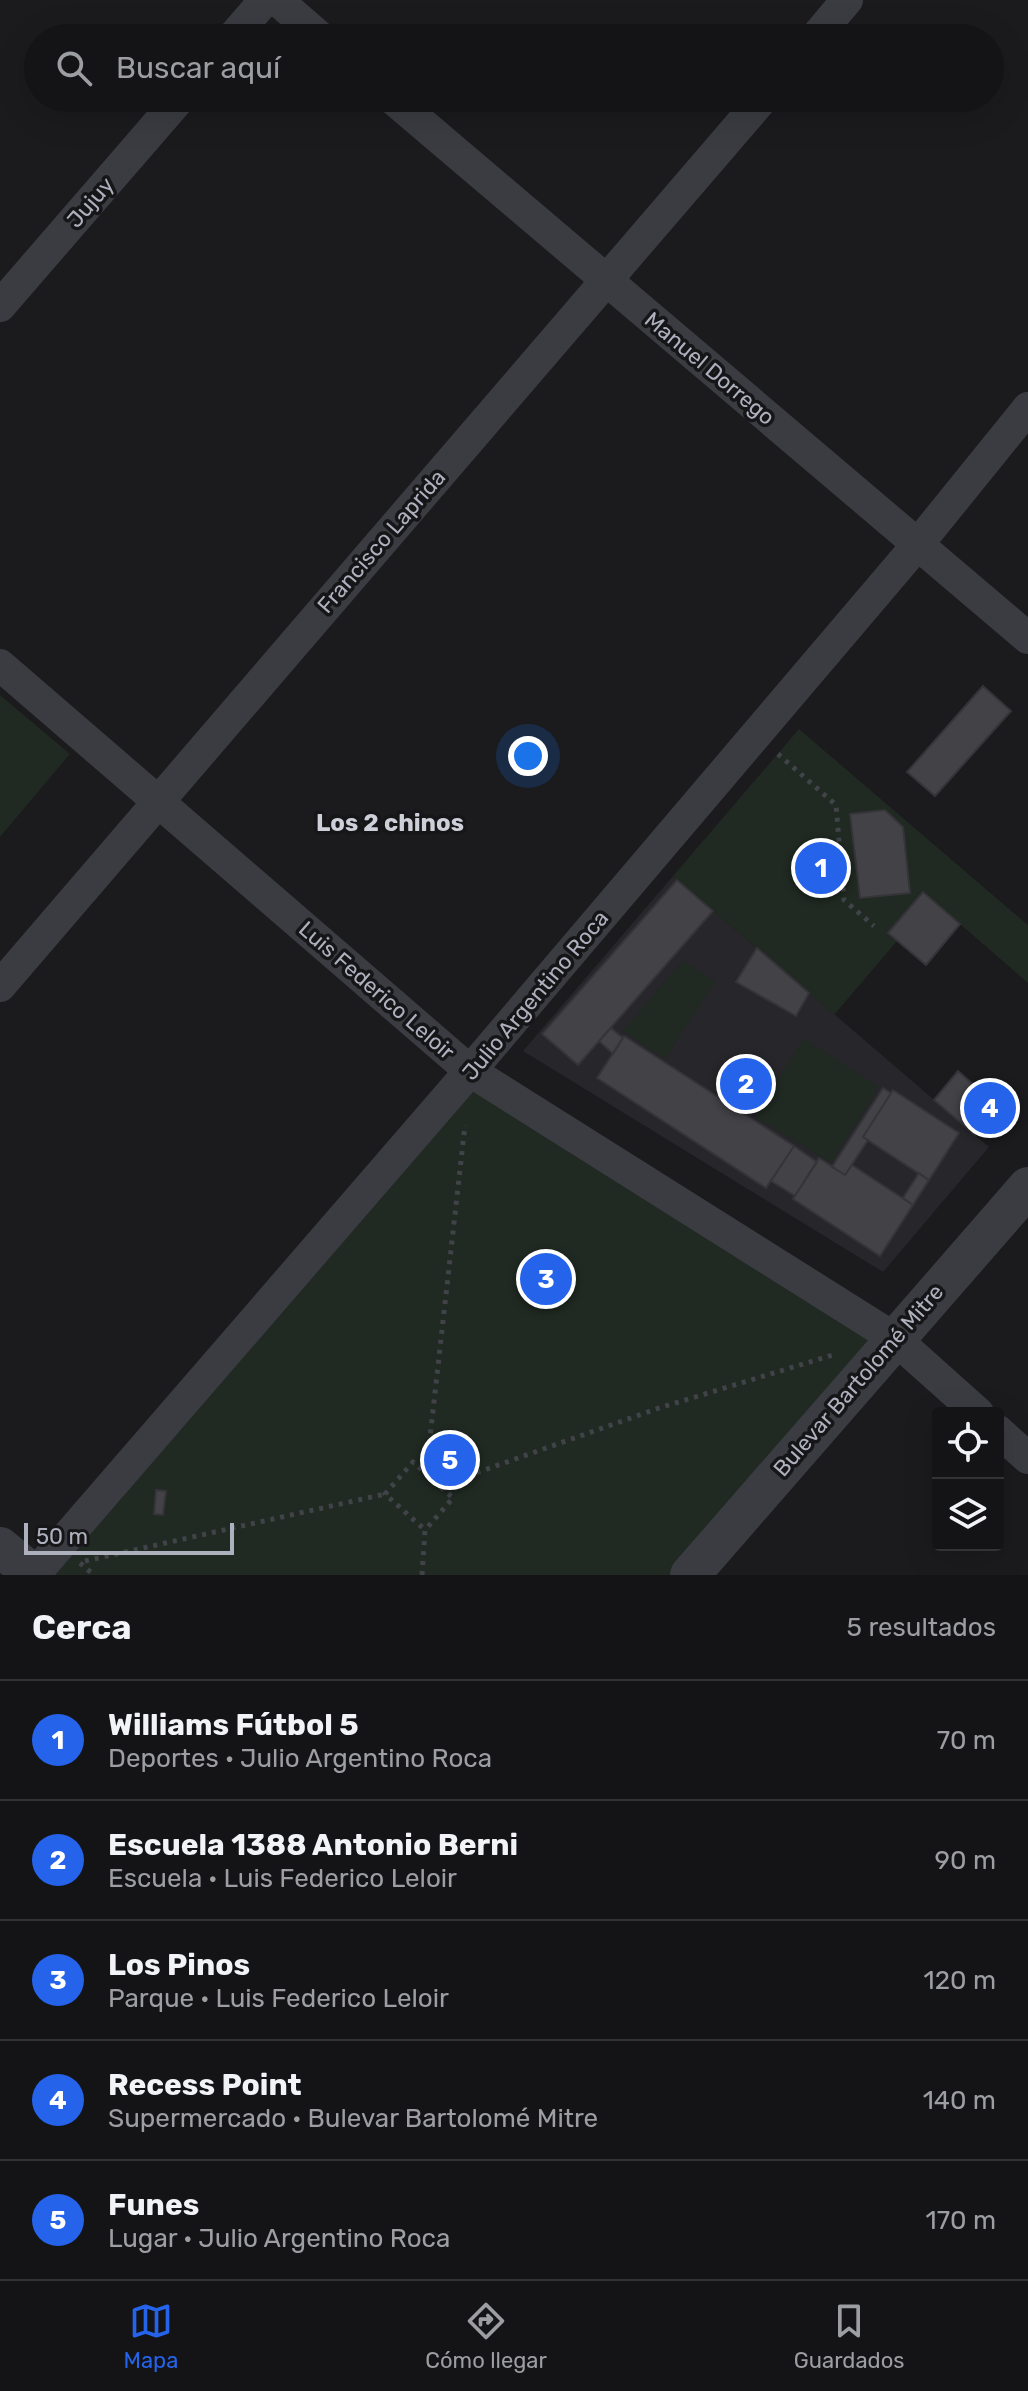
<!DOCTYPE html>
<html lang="es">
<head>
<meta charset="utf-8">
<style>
  :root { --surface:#141416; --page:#212123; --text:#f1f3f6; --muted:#9d9ea1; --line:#333335; --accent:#2563eb }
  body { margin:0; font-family:Rubik,sans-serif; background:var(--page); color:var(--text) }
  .controls { position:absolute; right:24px; bottom:24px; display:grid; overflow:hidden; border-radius:8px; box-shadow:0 8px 32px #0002 }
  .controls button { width:72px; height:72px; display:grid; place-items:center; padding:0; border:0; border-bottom:2px solid var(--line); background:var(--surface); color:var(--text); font:40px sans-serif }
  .scale { position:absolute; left:24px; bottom:20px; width:210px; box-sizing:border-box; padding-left:8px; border:4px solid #adb0bd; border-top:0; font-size:22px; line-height:28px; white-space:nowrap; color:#adb0bd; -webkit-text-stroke:6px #161518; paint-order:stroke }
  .you { position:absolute; left:528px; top:756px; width:28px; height:28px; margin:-20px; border:6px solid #fff; border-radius:50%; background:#1a73e8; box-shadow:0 0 0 12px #1a73e833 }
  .badge { display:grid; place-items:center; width:52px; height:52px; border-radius:50%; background:var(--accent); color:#fff; font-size:26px; font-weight:700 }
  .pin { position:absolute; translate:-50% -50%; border:4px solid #fff; box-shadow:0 2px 8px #0006 }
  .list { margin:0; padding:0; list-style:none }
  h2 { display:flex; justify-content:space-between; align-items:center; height:104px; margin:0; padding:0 32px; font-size:34px }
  h2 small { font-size:26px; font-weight:400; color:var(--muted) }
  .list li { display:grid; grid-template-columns:52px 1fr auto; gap:24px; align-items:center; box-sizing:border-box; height:120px; padding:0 32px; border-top:2px solid var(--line) }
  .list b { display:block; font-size:30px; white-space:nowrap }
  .list p { margin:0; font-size:26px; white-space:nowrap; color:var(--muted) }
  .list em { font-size:26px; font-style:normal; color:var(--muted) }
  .icon { flex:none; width:44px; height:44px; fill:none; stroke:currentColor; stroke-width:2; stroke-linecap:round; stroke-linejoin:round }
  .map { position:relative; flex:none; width:1028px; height:1575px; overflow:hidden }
  .search { position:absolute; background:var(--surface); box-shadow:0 8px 32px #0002; left:24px; right:24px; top:24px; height:88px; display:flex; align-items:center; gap:20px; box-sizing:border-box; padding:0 28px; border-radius:44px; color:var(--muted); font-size:30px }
  .sheet { height:704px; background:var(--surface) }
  nav { display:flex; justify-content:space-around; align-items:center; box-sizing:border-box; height:112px; border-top:2px solid var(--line); background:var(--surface); font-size:22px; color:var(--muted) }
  nav a { display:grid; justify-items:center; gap:4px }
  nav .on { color:var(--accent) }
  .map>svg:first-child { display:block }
</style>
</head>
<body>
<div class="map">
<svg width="1028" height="1575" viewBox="0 0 1028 1575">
  <rect width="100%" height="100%" fill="#1b1a1d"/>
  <path fill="#27262a" d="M673,876L989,1147L883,1272L523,1051Z"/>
  <path fill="#202922" d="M0,695L70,754L0,837Z
    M799,729L1028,925V983L923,892L889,932L898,940L834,1015L673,876Z
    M682,961L715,981L665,1059L623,1031Z
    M804,1038L879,1087L831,1163L754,1116Z
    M470,1071L894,1338L690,1575H34Z"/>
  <path fill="#424247" stroke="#353439" stroke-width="2" d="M983,686L1011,711L935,796L907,772Z
    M885,810L903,827L910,893L860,898L850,814Z
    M677,880L713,911L578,1065L542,1034Z
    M923,892L960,924L926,965L888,933Z
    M757,948L809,993L796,1016L736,982Z
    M611,1028L623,1038L613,1054L599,1041Z
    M624,1036L794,1146L766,1188L597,1078Z
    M958,1071L983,1093L971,1107L987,1121L975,1135L934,1100Z
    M883,1088L891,1093L863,1137L868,1140L845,1175L832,1167Z
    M893,1090L959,1133L929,1180L863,1137Z
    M985,1090L1008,1110L994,1127L971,1107Z
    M794,1146L817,1162L795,1196L771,1181Z
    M819,1158L845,1175L852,1165L913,1205L880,1256L793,1199Z
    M919,1173L929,1180L913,1205L903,1198Z
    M156,1490L166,1491L163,1515L154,1514Z"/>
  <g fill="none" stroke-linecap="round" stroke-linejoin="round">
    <path stroke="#414349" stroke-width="5" stroke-dasharray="4 6" stroke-linecap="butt" d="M778,754L836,805L844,900L874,926
      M426,1473L465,1125
      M439,1486L659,1408L836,1354
      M85,1561L385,1494
      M80,1563L94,1575
      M422,1575L425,1530L453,1498L413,1462L385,1494L425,1530"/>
    <path stroke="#3b3c42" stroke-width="32" d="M277,0L321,38
      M232,38L265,0
      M815,38L847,0
      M392,98L1028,638
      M0,306L180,98
      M0,665L470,1071L894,1338L978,1413
      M0,986L763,98
      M998,1431L1028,1458
      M34,1575L470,1071L918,544L1028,408"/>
    <path stroke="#3b3c42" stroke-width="40" d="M0,1547L34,1575
      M690,1575L1028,1187"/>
  </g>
  <g text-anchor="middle" stroke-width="7" stroke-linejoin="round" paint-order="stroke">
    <g font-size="22" fill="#adb0bd" stroke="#161518">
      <text transform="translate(90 202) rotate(-49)" y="8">Jujuy</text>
      <text transform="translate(710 368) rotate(40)" y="8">Manuel Dorrego</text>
      <text transform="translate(381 541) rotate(-49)" y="8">Francisco Laprida</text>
      <text transform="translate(377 990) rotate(41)" y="8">Luis Federico Leloir</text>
      <text transform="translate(535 995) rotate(-50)" y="8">Julio Argentino Roca</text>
      <text transform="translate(858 1380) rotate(-49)" y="8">Bulevar Bartolomé Mitre</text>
    </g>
    <g font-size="24" font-weight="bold" fill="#ced0d9" stroke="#161518">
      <text x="390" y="831">Los 2 chinos</text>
    </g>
  </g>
</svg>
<div class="controls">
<button><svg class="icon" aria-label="locate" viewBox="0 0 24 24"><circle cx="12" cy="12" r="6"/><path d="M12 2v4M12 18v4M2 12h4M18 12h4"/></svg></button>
<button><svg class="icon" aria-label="layers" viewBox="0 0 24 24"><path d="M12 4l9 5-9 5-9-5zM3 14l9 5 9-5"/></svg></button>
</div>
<div class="scale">50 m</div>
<div class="you"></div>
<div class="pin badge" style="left:821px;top:868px">1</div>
<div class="pin badge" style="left:746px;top:1084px">2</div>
<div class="pin badge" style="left:546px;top:1279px">3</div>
<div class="pin badge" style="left:990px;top:1108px">4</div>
<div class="pin badge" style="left:450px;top:1460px">5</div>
<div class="search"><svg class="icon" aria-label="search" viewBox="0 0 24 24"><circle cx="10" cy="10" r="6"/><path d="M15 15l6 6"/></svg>Buscar aquí</div>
</div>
<section class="sheet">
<h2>Cerca<small>5 resultados</small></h2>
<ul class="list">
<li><span class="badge">1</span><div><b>Williams Fútbol 5</b><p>Deportes · Julio Argentino Roca</p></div><em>70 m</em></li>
<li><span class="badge">2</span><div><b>Escuela 1388 Antonio Berni</b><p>Escuela · Luis Federico Leloir</p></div><em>90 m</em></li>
<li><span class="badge">3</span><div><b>Los Pinos</b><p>Parque · Luis Federico Leloir</p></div><em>120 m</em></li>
<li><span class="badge">4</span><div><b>Recess Point</b><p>Supermercado · Bulevar Bartolomé Mitre</p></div><em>140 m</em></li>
<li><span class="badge">5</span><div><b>Funes</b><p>Lugar · Julio Argentino Roca</p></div><em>170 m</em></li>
</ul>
</section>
<nav>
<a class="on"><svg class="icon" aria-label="map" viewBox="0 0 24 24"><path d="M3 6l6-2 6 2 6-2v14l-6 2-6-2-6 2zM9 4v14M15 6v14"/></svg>Mapa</a>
<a><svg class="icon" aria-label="directions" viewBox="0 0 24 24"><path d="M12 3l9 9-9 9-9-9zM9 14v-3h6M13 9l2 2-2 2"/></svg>Cómo llegar</a>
<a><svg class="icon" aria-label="saved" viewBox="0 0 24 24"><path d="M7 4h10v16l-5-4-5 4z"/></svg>Guardados</a>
</nav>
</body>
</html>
